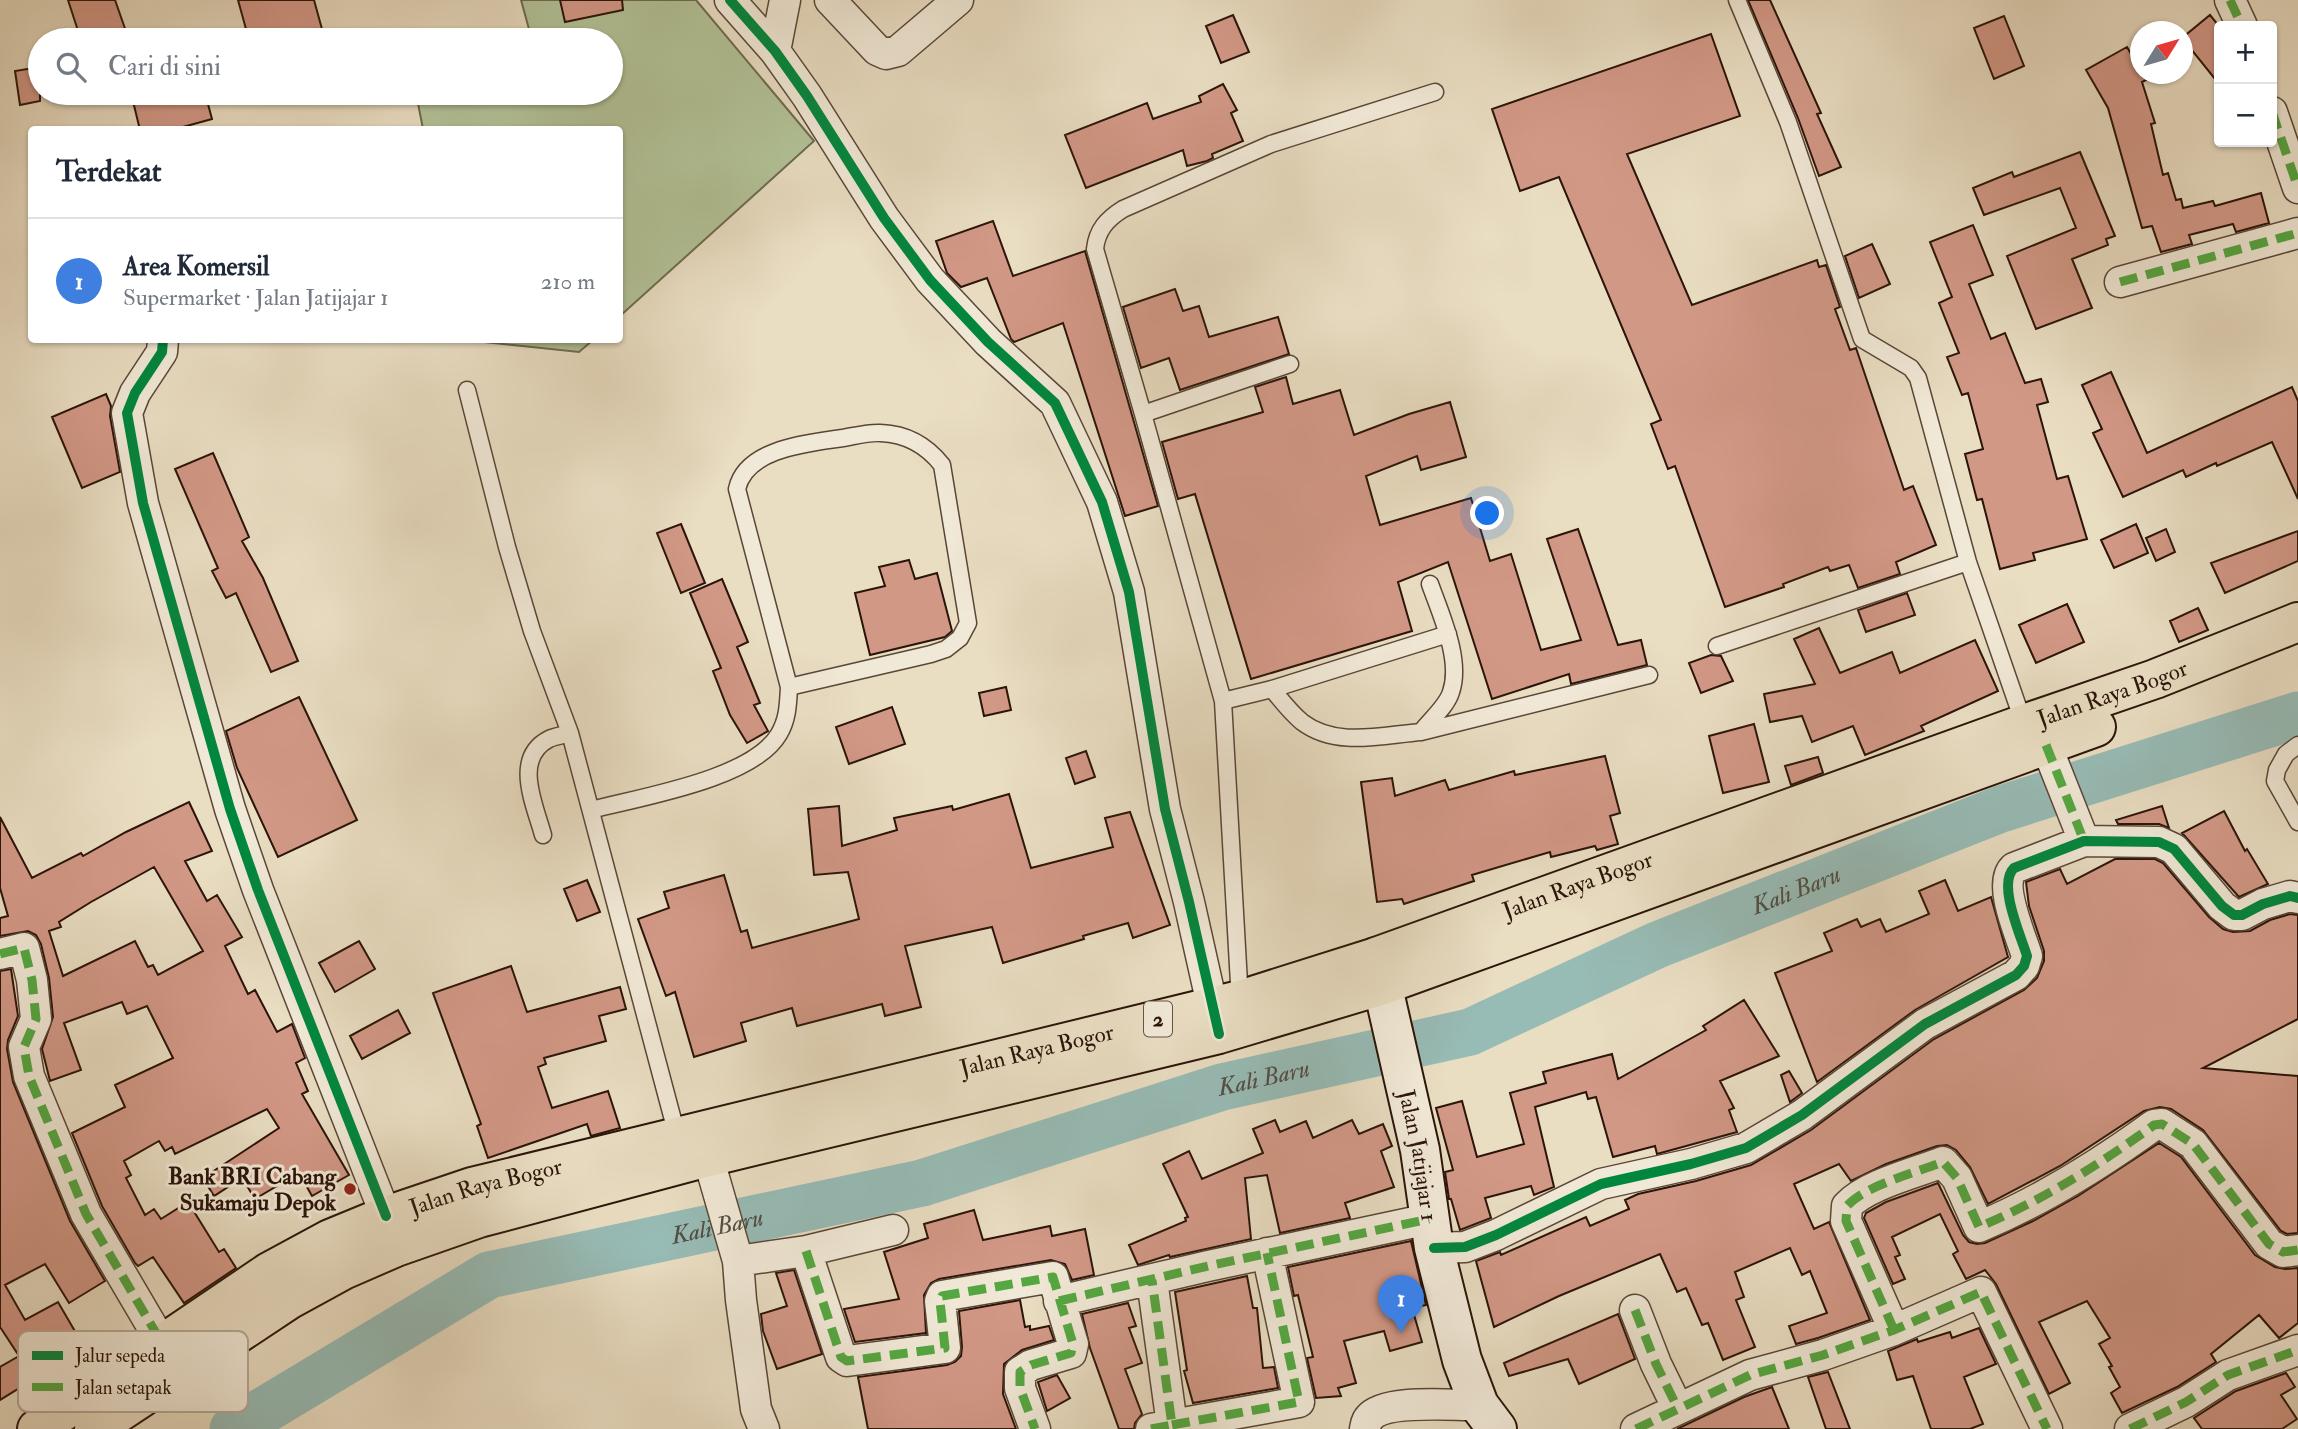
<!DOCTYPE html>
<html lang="id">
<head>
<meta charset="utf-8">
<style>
  :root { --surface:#fff; --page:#f2f2f3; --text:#1f2937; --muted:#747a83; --line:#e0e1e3; --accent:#8f2418 }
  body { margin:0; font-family:"IM FELL Double Pica",serif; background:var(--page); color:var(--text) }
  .controls { position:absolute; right:21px; top:21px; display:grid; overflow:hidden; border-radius:7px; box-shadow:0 2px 5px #0004 }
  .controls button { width:63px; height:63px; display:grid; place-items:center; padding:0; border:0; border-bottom:2px solid var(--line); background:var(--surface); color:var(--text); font:35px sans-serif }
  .compass { position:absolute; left:2130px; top:21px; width:63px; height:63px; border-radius:50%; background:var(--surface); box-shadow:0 2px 5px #0004; rotate:53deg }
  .you { position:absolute; left:1488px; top:514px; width:24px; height:24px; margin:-18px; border:5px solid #fff; border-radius:50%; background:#1a73e8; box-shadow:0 0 0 10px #1a73e833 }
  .badge { display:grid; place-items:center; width:46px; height:46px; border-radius:50%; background:var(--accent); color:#fff; font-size:23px; font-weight:700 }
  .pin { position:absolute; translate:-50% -58px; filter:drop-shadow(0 2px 4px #0008) }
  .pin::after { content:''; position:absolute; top:37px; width:24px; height:21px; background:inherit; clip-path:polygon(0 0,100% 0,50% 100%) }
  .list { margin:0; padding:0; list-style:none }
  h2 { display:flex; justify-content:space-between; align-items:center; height:91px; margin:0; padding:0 28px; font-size:30px }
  h2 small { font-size:23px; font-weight:400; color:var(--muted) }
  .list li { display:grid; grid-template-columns:46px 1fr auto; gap:21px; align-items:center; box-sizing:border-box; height:126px; padding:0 28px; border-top:2px solid var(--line) }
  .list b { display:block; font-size:26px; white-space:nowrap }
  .list p { margin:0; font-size:23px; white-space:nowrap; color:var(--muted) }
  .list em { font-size:23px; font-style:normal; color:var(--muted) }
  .icon { flex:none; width:38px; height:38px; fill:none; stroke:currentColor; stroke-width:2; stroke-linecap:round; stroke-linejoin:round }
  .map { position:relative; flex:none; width:2298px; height:1429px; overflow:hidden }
  .search { position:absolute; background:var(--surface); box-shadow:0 2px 5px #0004; left:28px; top:28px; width:595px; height:77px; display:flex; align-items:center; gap:18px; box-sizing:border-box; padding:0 24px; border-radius:38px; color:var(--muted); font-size:26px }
  .panel { position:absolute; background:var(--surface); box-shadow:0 2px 5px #0004; left:28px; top:126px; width:595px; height:217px; border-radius:7px }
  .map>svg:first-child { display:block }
</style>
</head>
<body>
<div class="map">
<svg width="2298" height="1429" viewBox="0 0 2298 1429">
  <rect width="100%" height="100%" fill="#e9ddc2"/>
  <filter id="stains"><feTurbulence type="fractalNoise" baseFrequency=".00286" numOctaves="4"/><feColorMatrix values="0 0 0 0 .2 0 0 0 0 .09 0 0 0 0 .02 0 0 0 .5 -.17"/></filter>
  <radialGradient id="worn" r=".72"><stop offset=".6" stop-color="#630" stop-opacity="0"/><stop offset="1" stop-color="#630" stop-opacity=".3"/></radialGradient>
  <path fill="#b2c297" stroke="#6e6b50" stroke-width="2" d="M521,0H696L814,141L620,316V130L423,129L416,93H611V40H532Z
    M465,340H593L579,352Z"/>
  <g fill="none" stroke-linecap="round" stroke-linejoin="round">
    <path stroke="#97bbb5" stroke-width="47" id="s1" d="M233,1429L489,1275L922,1183L1222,1087L1470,1032L1657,945L2001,809L2298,715"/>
  </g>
  <path fill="#d29886" stroke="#2b1409" stroke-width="2" fill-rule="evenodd" d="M68,0H115L129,40H81Z
    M238,0H314L325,40H249Z
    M560,0H622L623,10L565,22Z
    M1748,0H1770L1821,113L1817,114L1841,167L1819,176L1798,118Z
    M1233,15L1249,52L1221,63L1206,26Z
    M2210,15L2219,26V84L2182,38Z
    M2004,16L2024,66L1994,79L1974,28Z
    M1711,34L1740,116L1627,154L1692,305L1817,260L1819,267L1826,265L1840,307L1835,309L1850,350L1856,348L1904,490L1913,486L1936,545L1896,562L1900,574L1858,588L1849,565L1830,571L1828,567L1783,584L1784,587L1725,607L1675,466L1668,469L1651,424L1661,420L1559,177L1520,191L1492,109Z
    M2127,47L2146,80L2142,82L2155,123L2151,124L2163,175L2168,173L2176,200L2181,199L2183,208L2213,201L2215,206L2261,193L2269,223L2236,232L2233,224L2189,235L2192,244L2161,252L2152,226L2142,228L2108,108L2086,70Z
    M40,67V101L20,105L15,71Z
    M1223,84L1237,110L1231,113L1243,141L1212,154L1213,158L1207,161L1187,166L1183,150L1086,188L1065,135L1147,103L1153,119L1201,102L1199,96Z
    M131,93H205L212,119L172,130H140Z
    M2080,152L2115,236L2106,239L2108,245L2072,259L2092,308L2036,329L2007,256L2076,228L2060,188L1984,215L1973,188L2012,172L2014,177Z
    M993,221L1013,276L1085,251L1158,506L1125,516L1063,323L1014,342L1011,339L987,278L961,287L947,273L936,241Z
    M1973,225L1993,275L1969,284L1991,339L2005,333L2025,383L2041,379L2048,402L2037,405L2057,479L2068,476L2087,539L2033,553L2035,560L2000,569L1982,499L1977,500L1965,454L1983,449L1968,393L1962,395L1947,357L1959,353L1939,303L1952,297L1930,242Z
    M1872,244L1890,284L1859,298L1845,256Z
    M1175,289L1183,311L1199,306L1209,337L1278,317L1289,354L1180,390L1169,358L1141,368L1123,307Z
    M2111,372L2147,453L2292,387L2298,401V499L2272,442L2217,466L2216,463L2186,477L2183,470L2123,497L2093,433L2102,429L2082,385Z
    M1286,377L1293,404L1340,390L1354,435L1409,414L1450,402L1466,457L1421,470L1417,456L1366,476L1380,525L1471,498L1490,561L1511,554L1541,650L1581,640L1547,539L1578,529L1618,645L1641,640L1647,665L1571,684L1569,674L1492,699L1448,562L1398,582L1412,631L1251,679L1195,494L1178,499L1162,442L1263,412L1255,387Z
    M106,394L111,406L110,416L120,472L82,488L52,417Z
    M213,453L249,537L242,541L263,578L298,661L271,672L236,593L226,598L212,571L218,568L175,469Z
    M681,524L705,583L681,593L657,533Z
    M2136,524L2148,553L2114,568L2101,540Z
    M2166,529L2175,552L2156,561L2146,538Z
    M2298,531V561L2225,593L2211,563Z
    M909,560L915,579L937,573L952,631L945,637L870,655L855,593L885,586L879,567Z
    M722,579L748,642L737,647L760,703L754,705L768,731L747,743L730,715L713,671L721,668L690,593Z
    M1907,593L1915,615L1866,632L1858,610Z
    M2067,604L2084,642L2036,663L2019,625Z
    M2198,608L2208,630L2179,642L2170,621Z
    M1819,628L1840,673L1892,652L1900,673L1975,640L1998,691L1921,726L1924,731L1865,755L1853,726L1812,742L1802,716L1770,722L1764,694L1815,684L1794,639Z
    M1711,655L1721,656L1733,681L1701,693L1689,663Z
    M1006,687L1011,710L984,716L979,693Z
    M299,697L357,820L278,857L237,768L226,731Z
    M892,707L905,744L849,764L836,727Z
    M1754,724L1769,782L1723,793L1709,736Z
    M1086,751L1095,777L1075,784L1066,758Z
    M1605,756L1620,813L1610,816L1618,844L1597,850L1595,846L1551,857L1550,852L1472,875L1474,881L1404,904L1402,899L1377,902L1361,782L1392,778L1395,796L1445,780L1449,790L1514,771L1515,775Z
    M1818,757L1823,773L1791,785L1785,766Z
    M1009,794L1031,868L1113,847L1105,818L1130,812L1170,925L1133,938L1128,923L1083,936L1084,939L1003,963L992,927L905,946L921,1007L885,1016L882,1004L797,1026L792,1008L741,1023L746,1041L694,1057L675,992L666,996L638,919L669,908L664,892L724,875L741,932L747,930L752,948L859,919L848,872L814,875L808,809L839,806L842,846L897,830L894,818L952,806L953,810Z
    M189,802L212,851L185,861L207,901L217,895L242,937L225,946L248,994L255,990L277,1032L292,1024L305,1058L296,1063L308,1091L302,1094L349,1175L312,1196L299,1173L255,1199L242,1178L214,1196L203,1178L279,1128L267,1109L175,1154L172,1147L165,1151L159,1141L124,1161L131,1175L126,1178L145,1215L154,1209L161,1219L188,1202L219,1252L224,1249L236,1268L184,1303L153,1257L138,1266L135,1263L102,1206L72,1133L125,1107L115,1085L173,1058L147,1006L127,1014L122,1002L64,1023L81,1070L50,1081L42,1049L53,1017L49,978L41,944L36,935L28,931L0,936V918L8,916L0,888V817L32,878L81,853L83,856L126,832ZM154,867L203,951L158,975L153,965L148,967L135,941L63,976L49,931L61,927L59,922L91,902Z
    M2162,806L2169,828L2159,824H2118L2116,820Z
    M2224,811L2245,851L2247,849L2268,884L2239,897L2182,833Z
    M2115,859H2155L2163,863L2209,917L2223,929L2233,932L2250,931L2270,920L2290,914L2298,915V1019L2203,1068L2298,1076V1233L2287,1234L2281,1231L2203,1130L2171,1109L2160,1107L2144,1111L2060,1166L1988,1204L1970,1167L1956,1150L1947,1145L1937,1146L1886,1164L1851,1181L1839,1164L1794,1184L1814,1229L1829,1222L1870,1320L1818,1338L1796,1344L1789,1326L1827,1313L1810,1271L1802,1275L1790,1248L1735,1272L1744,1297L1736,1300L1755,1347L1723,1360L1708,1323L1702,1325L1686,1288L1677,1292L1660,1254L1559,1296L1494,1327L1476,1261L1500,1252L1501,1255L1586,1217L1590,1226L1629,1209L1625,1200L1638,1194L1696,1181L1751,1165L1811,1130L1934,1039L2024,990L2037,978L2044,961V951L2029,906L2026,882L2060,869L2067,884Z
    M587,880L600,912L577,921L564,889Z
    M1945,880L1958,911L1991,897L2008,957L1915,1010L1817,1082L1775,973L1832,951L1824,933L1857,919L1861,927L1880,919L1886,932L1929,914L1919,891Z
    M359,941L375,969L335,992L319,963Z
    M511,966L527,1012L620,987L626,1009L599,1016L606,1041L544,1058L546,1064L538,1067L552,1108L608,1091L620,1128L591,1136L587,1124L488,1158L477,1126L481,1124L433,993Z
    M11,969L18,1016L8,1040L7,1049L13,1082L70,1221L105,1281L69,1303L45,1264L5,1285L25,1320L58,1302L94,1364L66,1383L55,1366L0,1400V1367L19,1356L0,1327V971Z
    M1744,1000L1779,1056L1720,1081L1734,1108L1729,1110L1737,1132L1657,1154L1655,1146L1613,1157L1596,1097L1588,1099L1586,1092L1535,1107L1554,1187L1534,1195L1531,1186L1485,1198L1491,1218L1460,1230L1451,1199H1449L1445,1172L1453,1170L1436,1108L1462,1101L1477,1157L1524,1144L1510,1093L1546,1083L1543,1072L1612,1054L1618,1079L1706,1030L1703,1026Z
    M398,1010L410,1033L362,1059L350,1036Z
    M1789,1071L1802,1093L1790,1102L1781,1075Z
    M1275,1120L1280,1132L1306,1121L1313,1138L1352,1120L1359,1134L1383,1124L1392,1146L1381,1151L1394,1187L1345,1203L1350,1218L1280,1233L1267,1175L1245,1178L1251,1239L1170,1257L1169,1255L1138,1265L1129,1245L1186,1221L1185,1218L1188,1217L1163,1164L1189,1151L1202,1179L1263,1153L1253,1129Z
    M2159,1143L2181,1157L2255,1255L2275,1267L2285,1269L2298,1268V1323L2279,1338L2259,1315L2211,1354L2216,1362L2177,1387L2122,1413L2111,1393L2120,1387L2109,1367L2112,1366L2099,1344L2110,1338L2087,1301L2039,1322L2070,1383L2049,1394L1996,1284L1985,1270L1966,1279L1953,1254L1958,1251L1940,1214L1892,1237L1900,1255L1895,1257L1905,1279L1893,1284L1864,1218L1866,1213L1886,1202L1938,1183L1963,1235L1969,1242L1977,1244L1985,1243L2033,1221L2078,1196Z
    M974,1210L983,1240L1050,1226L1052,1236L1085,1229L1094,1275L1072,1280L1065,1264L1051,1260L939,1279L931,1283L924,1295L926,1333L855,1342L844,1309L899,1299L884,1252L928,1238L924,1224Z
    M1411,1241L1426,1305L1412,1308L1422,1342L1390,1351L1384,1331L1344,1341L1356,1383L1338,1388L1341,1396L1316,1398L1307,1358L1313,1357L1298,1295L1294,1296L1288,1267Z
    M794,1270L822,1354L777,1369L763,1331L761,1314L787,1306L776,1273Z
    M1247,1276L1253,1308H1257L1263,1368L1274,1367L1278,1388L1193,1403L1184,1371L1187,1370L1175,1292Z
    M1020,1300L1025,1327L1030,1326V1330L1049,1326L1054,1340L1022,1350L1004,1364L1003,1394L1016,1429H868L858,1377L947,1365L955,1362L961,1356L962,1347L959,1311Z
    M1128,1303L1136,1326L1129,1328L1142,1363L1125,1369L1142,1414L1135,1423L1134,1429H1119L1090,1348L1082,1314Z
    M1618,1314L1635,1359L1579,1384L1568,1359L1509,1376L1504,1363Z
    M1979,1328L1996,1364L1964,1377L1983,1424L1970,1429H1931L1913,1376L1897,1380L1888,1351L1917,1339L1918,1342L1950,1332L1952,1338Z
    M1828,1372L1850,1429H1826L1808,1377Z
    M2286,1373L2295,1387L2281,1395L2297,1419L2282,1429H2202L2194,1418L2236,1391Z
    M1057,1375L1070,1398L1047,1411L1038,1382Z
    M1772,1387L1789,1429H1677L1744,1397Z"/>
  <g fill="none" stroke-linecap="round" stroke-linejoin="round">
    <defs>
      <path id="lane" d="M1737,0L1788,122L1862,339L1911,368L1918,378L1968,562L2024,724
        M467,390L507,547L532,631L570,733L677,1135
        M1143,414L1095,249C1097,230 1107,219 1123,209L1271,144L1435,92
        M1717,646L1968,562
        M1272,689L1448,634
        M1223,701L1143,414L1290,364
        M1421,732L1649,675
        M2298,745L2286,754L2277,770L2275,781L2298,822
        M591,810C641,797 753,779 779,734C788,719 788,704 789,687L737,489C746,448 809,443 843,438C855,436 869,432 881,433C906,434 927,446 942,465L968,623L960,638L946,649L931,654L789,687
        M543,835C535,805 512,758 549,739C556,736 564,735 570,733
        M1240,1001L1223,701L1272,689C1281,700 1290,712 1302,722C1336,748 1382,735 1421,732C1430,720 1447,706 1451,692C1462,660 1441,615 1430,584"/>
      <path id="street" d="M730,0L775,51L807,96L884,218L930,280L988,342L1055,403L1102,502L1129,592L1165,809L1189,902L1217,1027
        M830,0L877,50L886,54L898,51L958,0
        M2230,0L2242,26
        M775,51L785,0
        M2272,112L2298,188
        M2120,282L2298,233
        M163,340L162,352L135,393L127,413L143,503L230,809L258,890L386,1216
        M2046,745L2084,841
        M0,954L24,948L32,980L36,1019L24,1047L29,1076L86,1214L163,1345
        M708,1157L738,1261L741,1300L756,1409L764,1429
        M1434,1248L1465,1247L1496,1235L1601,1184L1691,1164L1746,1148L1802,1115L1925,1024L2016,975L2024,966L2027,956C2021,936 1997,884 2014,868L2084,841L2159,842L2174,849L2222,906L2234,915H2242L2263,904L2290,896L2298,898
        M806,1251L841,1357L847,1361L945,1348L940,1301L942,1296L1053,1277L1073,1344L1071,1353L1031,1365L1020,1372V1388L1035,1429
        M738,1261L806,1251L893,1230
        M1059,1301L1208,1266L1429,1219
        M1635,1310L1656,1364L1678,1409
        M1894,1330L1846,1221L1847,1206C1866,1185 1915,1173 1943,1162L1957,1178L1979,1227C2041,1201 2099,1165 2154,1125L2162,1124L2193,1144L2269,1244L2283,1252L2298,1250
        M1172,1425L1299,1402L1267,1253
        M1151,1429L1172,1425L1152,1280
        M1365,1429C1366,1425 1366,1421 1369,1418C1385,1398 1455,1406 1479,1405
        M1636,1429L1750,1375L1823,1355L1894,1330L1981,1292L2047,1429
        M2130,1429L2186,1402L2228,1375L2298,1350"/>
      <g id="secondary">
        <path id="s2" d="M1376,957L1420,1150L1434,1248L1462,1360L1479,1405L1497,1429"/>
      </g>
      <g id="highway">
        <path id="s3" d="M37,1429L269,1272L330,1239L386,1216L472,1187L1240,1000L1376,957L2024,724L2155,679L2298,622"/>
        <path d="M94,1429L290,1299L343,1270L396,1247L479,1218L708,1157L1219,1034L1383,985L2096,727"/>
      </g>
    </defs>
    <use href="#lane" stroke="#5a4637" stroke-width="19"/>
    <use href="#street" stroke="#5a4637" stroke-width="33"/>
    <use href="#secondary" stroke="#2b1409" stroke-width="42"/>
    <use href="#highway" stroke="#2b1409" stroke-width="42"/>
    <use href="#lane" stroke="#f1e9d7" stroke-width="16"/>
    <use href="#street" stroke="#f1e9d7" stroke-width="30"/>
    <use href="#secondary" stroke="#f1e9d7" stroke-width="38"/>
    <use href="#highway" stroke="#e9ddc2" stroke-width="38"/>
    <path stroke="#54a841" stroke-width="9" stroke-dasharray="18 9" stroke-linecap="butt" d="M2230,0L2242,26
      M2272,112L2298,188
      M2120,282L2298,233
      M2046,745L2084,841
      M0,954L24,948L32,980L36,1019L24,1047L29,1076L86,1214L163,1345
      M806,1251L841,1357L847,1361L945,1348L940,1301L942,1296L1053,1277L1073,1344L1071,1353L1031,1365L1020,1372V1388L1035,1429
      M1059,1301L1208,1266L1429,1219
      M1635,1310L1656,1364L1678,1409
      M1894,1330L1846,1221L1847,1206C1866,1185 1915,1173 1943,1162L1957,1178L1979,1227C2041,1201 2099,1165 2154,1125L2162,1124L2193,1144L2269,1244L2283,1252L2298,1250
      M1172,1425L1299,1402L1267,1253
      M1151,1429L1172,1425L1152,1280
      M1636,1429L1750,1375L1823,1355L1894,1330L1981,1292L2047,1429
      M2130,1429L2186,1402L2228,1375L2298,1350"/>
    <defs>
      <path id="cycleway" d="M730,0L775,51L807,96L884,218L930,280L988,342L1055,403L1102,502L1129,592L1165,809L1189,902L1219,1034
        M163,340L162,352L135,393L127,413L143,503L230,809L258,890L386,1216
        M1434,1248L1465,1247L1496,1235L1601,1184L1691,1164L1746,1148L1802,1115L1925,1024L2016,975L2024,966L2027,956C2021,936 1997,884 2014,868L2084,841L2159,842L2174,849L2222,906L2234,915H2242L2263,904L2290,896L2298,898"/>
    </defs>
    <use href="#cycleway" stroke="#f1e9d7" stroke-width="15"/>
    <use href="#cycleway" stroke="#00873e" stroke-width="10"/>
  </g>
  <circle fill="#8f2418" stroke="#f1e9d7" stroke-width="2.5" cx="350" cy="1189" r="7"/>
  <g text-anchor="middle" stroke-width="6" stroke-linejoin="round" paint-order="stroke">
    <rect fill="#f1e9d7" stroke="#665447" stroke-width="2" x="1144" y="1001.5" width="28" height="35" rx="5"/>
    <g font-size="21" font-weight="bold" fill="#2b1409">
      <text x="1158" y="1026">2</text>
    </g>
    <g font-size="23" fill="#2b1409" stroke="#f1e9d7">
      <text dy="8" stroke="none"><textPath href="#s3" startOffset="2216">Jalan Raya Bogor</textPath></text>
      <text dy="8" stroke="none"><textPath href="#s3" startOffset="1648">Jalan Raya Bogor</textPath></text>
      <text dy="8" stroke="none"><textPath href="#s3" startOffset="1082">Jalan Raya Bogor</textPath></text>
      <text dy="8" stroke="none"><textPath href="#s2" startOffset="203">Jalan Jatijajar 1</textPath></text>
      <text dy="8" stroke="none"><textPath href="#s3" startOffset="514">Jalan Raya Bogor</textPath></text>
    </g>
    <g font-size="23" font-weight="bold" fill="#2b1409" stroke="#f1e9d7" text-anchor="end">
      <text x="336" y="1184">Bank BRI Cabang<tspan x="336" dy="26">Sukamaju Depok</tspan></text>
    </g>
    <g font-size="24" font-style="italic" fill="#514e45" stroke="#f1e9d7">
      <text dy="8" stroke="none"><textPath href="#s1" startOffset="1666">Kali Baru</textPath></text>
      <text dy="8" stroke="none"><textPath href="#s1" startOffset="1099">Kali Baru</textPath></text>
      <text dy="8" stroke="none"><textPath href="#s1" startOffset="532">Kali Baru</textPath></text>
    </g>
  </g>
  <rect x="18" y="1331" width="230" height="81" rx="10" fill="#f1e9d7" stroke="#b6a999" stroke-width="2"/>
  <rect x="32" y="1351" width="31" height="9" fill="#00873e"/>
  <rect x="32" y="1383" width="31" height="8" fill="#54a841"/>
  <g font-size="19" fill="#2b1409">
    <text x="75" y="1362">Jalur sepeda</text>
    <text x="75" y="1394">Jalan setapak</text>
  </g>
  <rect width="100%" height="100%" filter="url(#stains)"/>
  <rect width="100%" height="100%" fill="url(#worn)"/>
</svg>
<div class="controls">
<button>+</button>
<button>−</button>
</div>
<svg class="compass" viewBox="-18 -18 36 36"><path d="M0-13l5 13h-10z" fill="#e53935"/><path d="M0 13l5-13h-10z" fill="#747a83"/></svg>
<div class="you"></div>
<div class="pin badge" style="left:1401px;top:1333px;background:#3f7fe0">1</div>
<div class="search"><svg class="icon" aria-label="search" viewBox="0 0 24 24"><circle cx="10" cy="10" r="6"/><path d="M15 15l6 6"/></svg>Cari di sini</div>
<section class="panel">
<h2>Terdekat<small></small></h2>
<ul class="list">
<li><span class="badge" style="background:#3f7fe0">1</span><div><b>Area Komersil</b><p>Supermarket · Jalan Jatijajar 1</p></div><em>210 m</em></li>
</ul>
</section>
</div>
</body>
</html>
